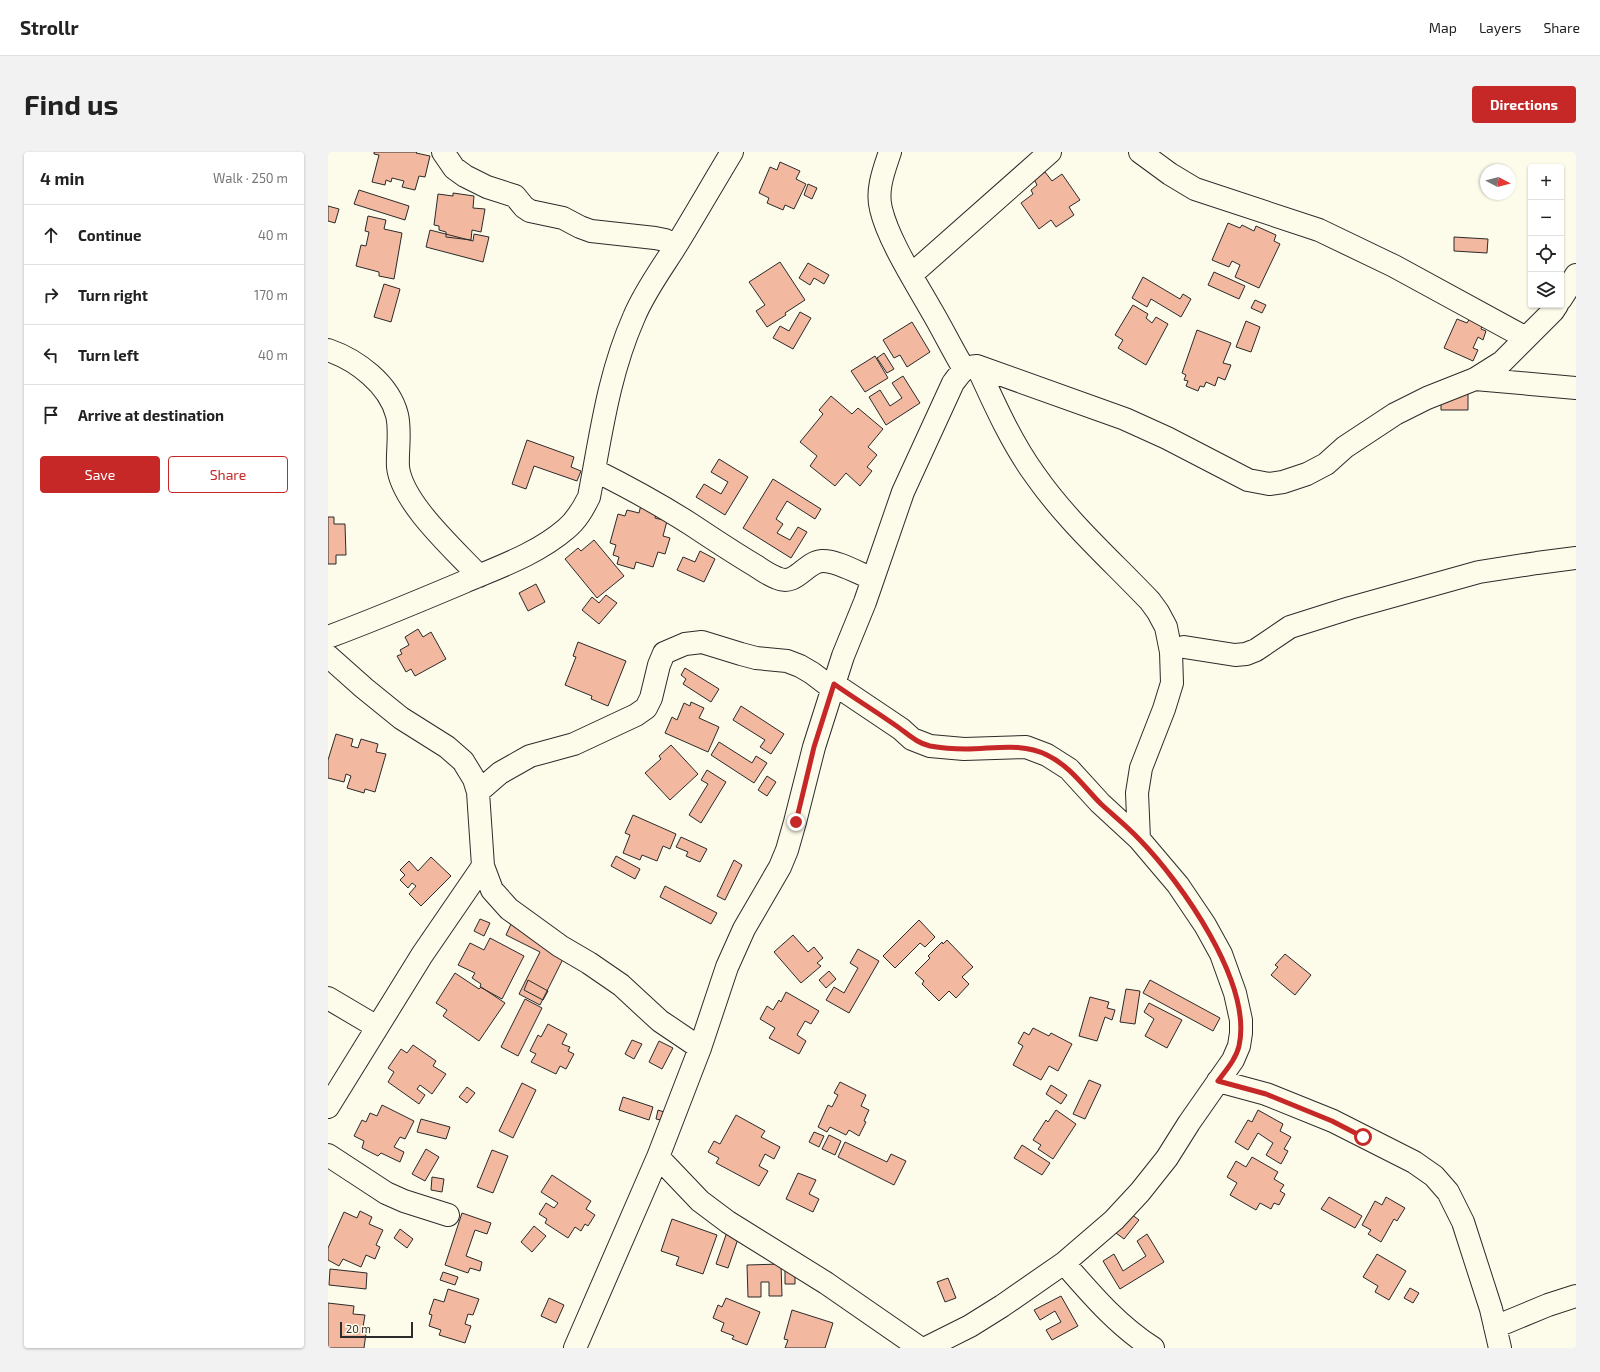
<!DOCTYPE html>
<html lang="en">
<head>
<meta charset="utf-8">
<style>
  :root { --surface:#fff; --page:#f2f2f2; --text:#222; --muted:#767676; --line:#e0e0e0; --accent:#c62828 }
  body { margin:0; font-family:"Exo 2",sans-serif; background:var(--page); color:var(--text) }
  .controls { position:absolute; right:12px; top:12px; display:grid; overflow:hidden; border-radius:4px; box-shadow:0 1px 3px #0004 }
  .controls button { width:36px; height:36px; display:grid; place-items:center; padding:0; border:0; border-bottom:1px solid var(--line); background:var(--surface); color:var(--text); font:20px sans-serif }
  .compass { position:absolute; left:1152px; top:12px; width:36px; height:36px; border-radius:50%; background:var(--surface); box-shadow:0 1px 3px #0004; rotate:97deg }
  .scale { position:absolute; left:12px; bottom:10px; width:73px; box-sizing:border-box; padding-left:4px; border:2px solid #2b2b2b; border-top:0; font-size:11px; line-height:14px; white-space:nowrap; color:#2b2b2b; -webkit-text-stroke:3px #fdfbea; paint-order:stroke }
  .stop { position:absolute; width:12px; height:12px; margin:-9px; border:3px solid #c62828; border-radius:50%; background:#fff }
  .stop.end { background:#c62828; border-color:#fff; box-shadow:0 1px 4px #0008 }
  .list { margin:0; padding:0; list-style:none }
  h2 { display:flex; justify-content:space-between; align-items:center; height:52px; margin:0; padding:0 16px; font-size:17px }
  h2 small { font-size:13px; font-weight:400; color:var(--muted) }
  .list li { display:grid; grid-template-columns:26px 1fr auto; gap:12px; align-items:center; box-sizing:border-box; height:60px; padding:0 16px; border-top:1px solid var(--line) }
  .list b { display:block; font-size:15px; white-space:nowrap }
  .list em { font-size:13px; font-style:normal; color:var(--muted) }
  .actions { display:flex; gap:8px; padding:12px 16px }
  .actions a { flex:1; padding:9px 0; border:1px solid var(--accent); border-radius:4px; text-align:center; font-size:14px; color:var(--accent) }
  .actions .main { background:var(--accent); color:#fff }
  .icon { flex:none; width:22px; height:22px; fill:none; stroke:currentColor; stroke-width:2; stroke-linecap:round; stroke-linejoin:round }
  .map { position:relative; flex:none; width:1248px; height:1196px; overflow:hidden; border-radius:4px }
  header { display:flex; align-items:center; gap:24px; box-sizing:border-box; height:56px; padding:0 20px; background:var(--surface); border-bottom:1px solid var(--line) }
  header strong { font-size:19px }
  nav { display:flex; gap:22px; margin-inline-start:auto; font-size:14px }
  .intro { display:flex; align-items:center; justify-content:space-between; box-sizing:border-box; height:96px; padding:0 24px }
  h1 { margin:0; font-size:28px }
  .button { padding:10px 18px; border-radius:4px; background:var(--accent); color:#fff; font-size:14px; font-weight:700 }
  main { display:flex; gap:24px; padding:0 24px }
  aside { flex:1; background:var(--surface); border-radius:4px; box-shadow:0 1px 3px #0004 }
  .map>svg:first-child { display:block }
</style>
</head>
<body>
<header>
<strong>Strollr</strong>
<nav><a>Map</a><a>Layers</a><a>Share</a></nav>
</header>
<div class="intro"><h1>Find us</h1><a class="button">Directions</a></div>
<main>
<aside>
<h2>4 min<small>Walk · 250 m</small></h2>
<ul class="list">
<li><svg class="icon" aria-label="ahead" viewBox="0 0 24 24"><path d="M12 20V5M6 11l6-6 6 6"/></svg><div><b>Continue</b></div><em>40 m</em></li>
<li><svg class="icon" aria-label="right" viewBox="0 0 24 24"><path d="M7 20v-9h11M14 6l5 5-5 5"/></svg><div><b>Turn right</b></div><em>170 m</em></li>
<li><svg class="icon" aria-label="left" viewBox="0 0 24 24"><path d="M17 20v-9H6M10 6l-5 5 5 5"/></svg><div><b>Turn left</b></div><em>40 m</em></li>
<li><svg class="icon" aria-label="arrive" viewBox="0 0 24 24"><path d="M6 21V4h12l-3 4 3 4H6"/></svg><div><b>Arrive at destination</b></div></li>
</ul>
<div class="actions"><a class="main">Save</a><a>Share</a></div>
</aside>
<div class="map">
<svg width="1248" height="1196" viewBox="0 0 1248 1196">
  <rect width="100%" height="100%" fill="#fdfbea"/>
  <path fill="#f2b8a0" stroke="#2b2b2b" d="M46,0H89L88,1L102,4L97,25L91,24L87,38L74,35L76,29L64,26L63,30L58,28L57,33L44,30L51,3L46,2Z
    M452,10L472,19L468,27L478,32L466,57L457,53L455,58L439,51L441,46L431,41L442,15L449,18Z
    M717,20L724,29L734,22L752,48L741,55L746,63L728,75L723,68L711,77L693,51L705,42L703,38L709,33L706,27Z
    M480,32L489,36L484,47L476,43Z
    M31,38L81,54L77,68L26,52Z
    M125,41L146,44L145,56L157,57L153,80L144,78L143,88L118,85V80L111,78V74L106,73L110,42L125,44Z
    M0,54L11,57L7,71L0,69Z
    M40,64L58,68L56,77L74,81L66,127L51,124V120L28,114L33,93L38,94L41,80L37,79Z
    M900,71L912,76L914,73L926,79L928,74L948,83L946,89L952,92L931,136L907,125L912,113L904,109L901,115L884,108Z
    M102,78L145,89L146,82L161,85L155,110L98,95Z
    M1126,85L1160,87L1159,101L1126,99Z
    M452,110L477,148L457,161L458,163L439,175L428,159L437,153L421,130Z
    M480,111L501,123L496,132L486,126L482,133L471,126Z
    M886,120L917,134L911,147L880,133Z
    M815,125L852,147L855,142L863,147L853,165L823,147L819,155L804,146Z
    M56,132L72,137L63,170L46,165Z
    M927,148L938,153L934,161L923,156Z
    M805,153L820,162L818,166L824,171L828,165L840,172L818,213L790,196L795,188L787,183Z
    M472,160L483,166L465,197L445,186L452,174L461,179Z
    M1142,166L1155,172L1153,177L1158,179L1155,188L1150,185L1145,196L1150,198L1145,209L1116,196L1129,167L1139,171Z
    M918,169L932,175L923,200L908,195Z
    M584,170L602,200L579,215L572,203L566,206L555,188Z
    M869,178L903,191L895,211L903,213L897,228L890,225L887,234L878,230L876,235L872,234L870,239L858,234L860,229L856,228L858,223L854,221Z
    M556,201L566,217L559,221L549,206Z
    M547,204L560,226L537,240L523,219Z
    M575,224L592,251L558,273L541,245L552,238L562,254L574,246L564,231Z
    M1113,242H1140V258H1113Z
    M503,244L524,262L530,256L555,277L540,295L549,303L539,315L544,319L532,334L518,321L507,334L482,314L489,304L472,290L495,262L491,258Z
    M199,288L246,305L243,315L253,319L249,329L206,314L198,337L184,332Z
    M391,307L420,325L397,363L368,345L376,332L393,342L400,330L383,320Z
    M445,327L493,357L487,367L459,349L448,367L455,372L449,381L462,388L470,375L479,380L463,406L415,376Z
    M313,353L329,358L327,366L339,369L335,384L342,386L337,402L330,400L325,415L308,410L306,417L289,412L291,405L285,403L288,393L282,391L290,362L297,364L299,358L311,361Z
    M0,365H6V372H17L18,403H8V412H0Z
    M266,388L296,424L269,446L237,407L250,396L253,399Z
    M372,399L387,407L376,430L349,418L355,405L367,410Z
    M208,432L217,450L200,459L191,441Z
    M278,443L289,451L271,472L254,458L264,445L271,451Z
    M90,477L95,485L103,480L118,507L87,524L83,517L78,520L69,504L74,502L72,498L81,493L77,485Z
    M250,490L298,509L280,554L263,547L264,544L237,533L248,505L245,504Z
    M357,516L391,537L383,550L355,532L358,527L353,523Z
    M363,550L376,556L371,566L391,575L380,600L337,581L344,565L349,568L356,551L362,554Z
    M413,554L456,582L443,602L432,595L437,588L405,568Z
    M8,582L25,587L23,594L30,596L33,587L50,592L48,600L58,602L47,640L37,637L36,641L19,636L23,624L18,622L16,630L0,626V608Z
    M391,590L424,611L428,604L439,611L426,631L383,603Z
    M343,593L370,622L342,648L317,621L333,607L331,604Z
    M379,618L398,630L373,671L361,663L380,632L373,628Z
    M439,624L448,630L439,644L430,638Z
    M305,663L348,682L342,697L335,694L329,709L314,703L312,708L295,701L302,683L297,681Z
    M353,685L379,697L372,710L358,704L360,700L348,695Z
    M288,704L312,717L307,727L283,714Z
    M103,705L123,724L93,754L81,742L88,734L84,731L80,736L72,728L77,723L72,718L81,709L90,719Z
    M406,708L414,713L397,748L389,744Z
    M337,734L389,761L383,772L332,745Z
    M152,767L162,771L156,784L146,779Z
    M591,768L607,785L597,795L592,791L567,816L555,804Z
    M183,772L238,801L212,853L191,842L212,800L178,783Z
    M465,783L480,800L486,795L495,806L489,811L493,814L473,831L446,800Z
    M162,786L196,804L174,847L152,835L153,832L144,826L147,821L130,813L142,791L156,798Z
    M619,788L645,815L634,825L641,832L628,846L621,839L611,849L594,832L596,829L587,821L602,806L600,804L614,790L615,792Z
    M530,797L551,809L521,861L498,848L506,835L516,841L530,816L522,811Z
    M957,802L983,823L967,843L943,823L950,815L947,813Z
    M501,819L508,827L498,836L491,828Z
    M127,821L151,837L153,835L177,851L151,889L115,864L119,858L108,851Z
    M200,828L220,839L215,848L196,838Z
    M822,828L892,866L885,879L815,841Z
    M798,837L812,839L807,872L792,870Z
    M458,840L491,859L483,872L477,869L469,883L478,889L471,902L441,886L447,876L432,867L439,854L445,858L451,848L453,850Z
    M762,845L781,850L779,856L787,858L784,868L777,865L769,889L751,884Z
    M197,847L214,856L190,904L173,895Z
    M821,851L854,868L839,896L817,884L826,867L816,860Z
    M220,872L239,882L234,892L242,895L240,899L246,902L238,917L232,914L228,922L203,910L208,902L202,899L210,883L213,885Z
    M705,876L721,884L723,881L744,892L730,919L721,914L713,928L685,913L695,894L690,891L696,880L701,883Z
    M304,888L314,892L306,907L297,902Z
    M331,889L345,896L334,917L321,910Z
    M85,893L108,909L105,914L118,922L104,942L92,933L89,937L97,943L91,952L60,930L66,920L60,916L73,897L79,901Z
    M761,928L773,933L757,967L745,962Z
    M512,930L538,943L533,954L541,958L536,969L538,970L531,984L521,978L518,983L502,975L499,980L490,975L500,953L504,955L510,943L506,941Z
    M194,931L208,938L185,986L171,979Z
    M723,933L739,943L733,952L718,942Z
    M139,935L147,941L139,951L131,945Z
    M295,945L325,955L321,968L291,958Z
    M54,953L86,969L77,987L72,985L66,995L76,1000L72,1010L53,1001L50,1004L34,996L36,989L26,984L34,968L38,970L42,961L49,964Z
    M330,958L339,961L337,969L328,967Z
    M728,958L748,972L725,1007L710,997L713,993L705,988L718,968L720,970Z
    M930,958L955,972L952,979L963,985L956,997L960,999L953,1012L938,1003L945,991L930,981L920,998L907,990L920,968L924,970Z
    M408,963L437,979L433,985L452,995L446,1007L437,1002L431,1014L440,1019L431,1034L388,1011L391,1006L380,1000L386,989L392,992Z
    M93,967L122,975L118,987L89,980Z
    M486,980L496,984L491,995L481,990Z
    M501,983L513,989L507,1003L494,997Z
    M517,990L559,1010L563,1002L578,1009L566,1033L510,1005Z
    M694,993L722,1011L714,1023L686,1006Z
    M98,997L111,1005L97,1029L84,1022Z
    M164,998L180,1004L165,1041L149,1035Z
    M924,1005L950,1020L946,1027L956,1033L952,1039L957,1042L951,1053L946,1051L943,1057L932,1051L928,1058L902,1043L909,1031L899,1025L908,1009L918,1015Z
    M470,1021L488,1028L481,1042L491,1047L485,1060L458,1047Z
    M224,1023L263,1049L258,1057L267,1063L260,1074L257,1072L253,1079L247,1075L240,1086L217,1071L219,1067L211,1062L218,1051L226,1056L230,1051L213,1040Z
    M104,1025L116,1027L114,1040L103,1038Z
    M1001,1045L1034,1064L1027,1076L993,1057Z
    M1058,1045L1077,1056L1069,1069L1066,1067L1053,1090L1040,1082L1043,1078L1034,1073L1047,1049L1054,1053Z
    M32,1059L44,1065L41,1072L55,1078L48,1093L52,1095L47,1107L38,1103L33,1115L15,1107L11,1114L0,1108V1096L16,1060L29,1066Z
    M134,1061L163,1071L159,1082L147,1078L138,1104L154,1110L152,1119L142,1116L140,1121L117,1113Z
    M803,1062L811,1068L796,1087L788,1081Z
    M344,1067L389,1083L375,1122L348,1113L351,1105L333,1099Z
    M206,1074L218,1084L204,1100L193,1090Z
    M72,1077L85,1087L79,1096L66,1086Z
    M399,1080L411,1084L400,1116L388,1112Z
    M819,1082L836,1110L792,1137L775,1109L786,1102L795,1119L818,1104L809,1089Z
    M1049,1102L1078,1119L1061,1148L1047,1140L1050,1134L1035,1125Z
    M457,1110H467V1132H457Z
    M453,1112L454,1144H441V1130H433V1145H420L419,1113Z
    M2,1117L39,1121L38,1137L1,1133Z
    M115,1120L130,1125L127,1133L112,1128Z
    M620,1126L628,1146L617,1150L609,1130Z
    M1082,1136L1091,1141L1085,1151L1076,1146Z
    M120,1137L151,1147L145,1163L140,1162L137,1172L143,1174L137,1191L111,1183L113,1178L101,1174L104,1163L101,1162L106,1147L116,1150Z
    M733,1144L750,1174L724,1188L718,1178L733,1170L727,1159L712,1168L706,1158Z
    M221,1146L236,1153L228,1171L213,1164Z
    M398,1146L432,1160L419,1193L404,1187L406,1184L393,1179L396,1171L385,1166L390,1153L394,1155Z
    M0,1151L26,1154L25,1162L37,1163L34,1181H38L36,1196H0Z
    M464,1158L505,1171L497,1196H457L460,1188L456,1187Z"/>
  <g fill="none" stroke-linecap="round" stroke-linejoin="round">
    <defs>
      <path id="street" d="M115,0L126,16L137,24L159,35L187,44L196,55L202,59L235,66L252,75L263,79L327,86L337,88L347,94
        M562,0C556,18 548,38 553,57C560,87 586,128 602,156C614,176 624,197 636,217
        M812,0L842,22L867,37L991,78L1066,114L1198,186
        M583,123L722,0
        M1233,147L1248,123
        M0,198C29,208 61,232 69,263C73,280 69,299 70,315C74,351 126,397 151,424
        M649,214C666,251 683,290 707,323C739,369 783,408 822,449L830,460L838,475L843,500L844,531L836,557L813,616L809,641L811,687
        M1147,227L1248,236
        M266,318C300,335 333,353 364,373C385,387 406,401 428,414C434,418 441,423 449,426C468,435 477,410 494,409C508,408 532,422 545,427
        M0,485C46,468 91,449 136,430C171,415 209,402 238,377C249,368 255,357 261,345C273,283 280,224 306,165C318,136 338,111 354,84C371,56 387,28 404,0
        M856,495L907,503L918,502L928,498L962,475L1022,456L1151,420L1209,411L1248,406
        M0,504L36,536L73,566L119,595L135,609L146,627L150,640L155,714L164,738L181,757L232,794L261,811L293,833L332,869L372,896
        M506,532L573,577L584,587L602,594L636,597L698,595L719,603L741,617L772,651L811,687L850,733L877,773L893,802L907,841L913,868V881L911,894L905,908L861,971L839,1006L812,1040L786,1068L736,1111L674,1154L642,1174L598,1196
        M150,640L172,621L202,604L246,592L308,563L318,556L323,546L331,513L336,501L357,492L374,490L413,502L428,506L459,509L472,514L484,521L505,537
        M0,846L49,875
        M890,929L938,942L1005,969L1086,1010L1106,1024L1120,1040L1135,1070L1163,1157L1172,1196
        M0,955L94,803L155,714
        M0,1003L58,1041L76,1049L120,1063
        M330,1005L372,1049L400,1070L498,1131L592,1196
        M736,1111C763,1142 790,1174 825,1196
        M1167,1175L1220,1153L1248,1144
        M247,1196L330,1005L372,896L399,815L416,777L452,715L459,698L467,670L486,595L515,504L537,450L575,340L625,231C632,222 636,214 649,214L797,267L839,286L920,328L941,332L955,330L979,322L998,312L1017,295L1067,262L1099,246L1147,227L1174,210L1225,159L1229,153"/>
    </defs>
    <use href="#street" stroke="#2b2b2b" stroke-width="24"/>
    <use href="#street" stroke="#fdfbea" stroke-width="22"/>
  </g>
  <g fill="none" stroke-linecap="round" stroke-linejoin="round">
    <path stroke="#c62828" stroke-width="5" d="M468,670L486,595L506,532C526,546 547,559 567,573C579,581 588,591 602,594C613,596 626,597 638,597C665,597 694,590 719,603C742,614 756,635 773,652C786,664 799,674 811,687C853,730 925,831 911,894C908,907 898,918 890,929L938,942L1004,969L1035,985"/>
  </g>
</svg>
<div class="controls">
<button>+</button>
<button>−</button>
<button><svg class="icon" aria-label="locate" viewBox="0 0 24 24"><circle cx="12" cy="12" r="6"/><path d="M12 2v4M12 18v4M2 12h4M18 12h4"/></svg></button>
<button><svg class="icon" aria-label="layers" viewBox="0 0 24 24"><path d="M12 4l9 5-9 5-9-5zM3 14l9 5 9-5"/></svg></button>
</div>
<svg class="compass" viewBox="-18 -18 36 36"><path d="M0-13l5 13h-10z" fill="#e53935"/><path d="M0 13l5-13h-10z" fill="#767676"/></svg>
<div class="scale">20 m</div>
<div class="stop" style="left:1035px;top:985px"></div>
<div class="stop end" style="left:468px;top:670px"></div>
</div>
</main>
</body>
</html>
